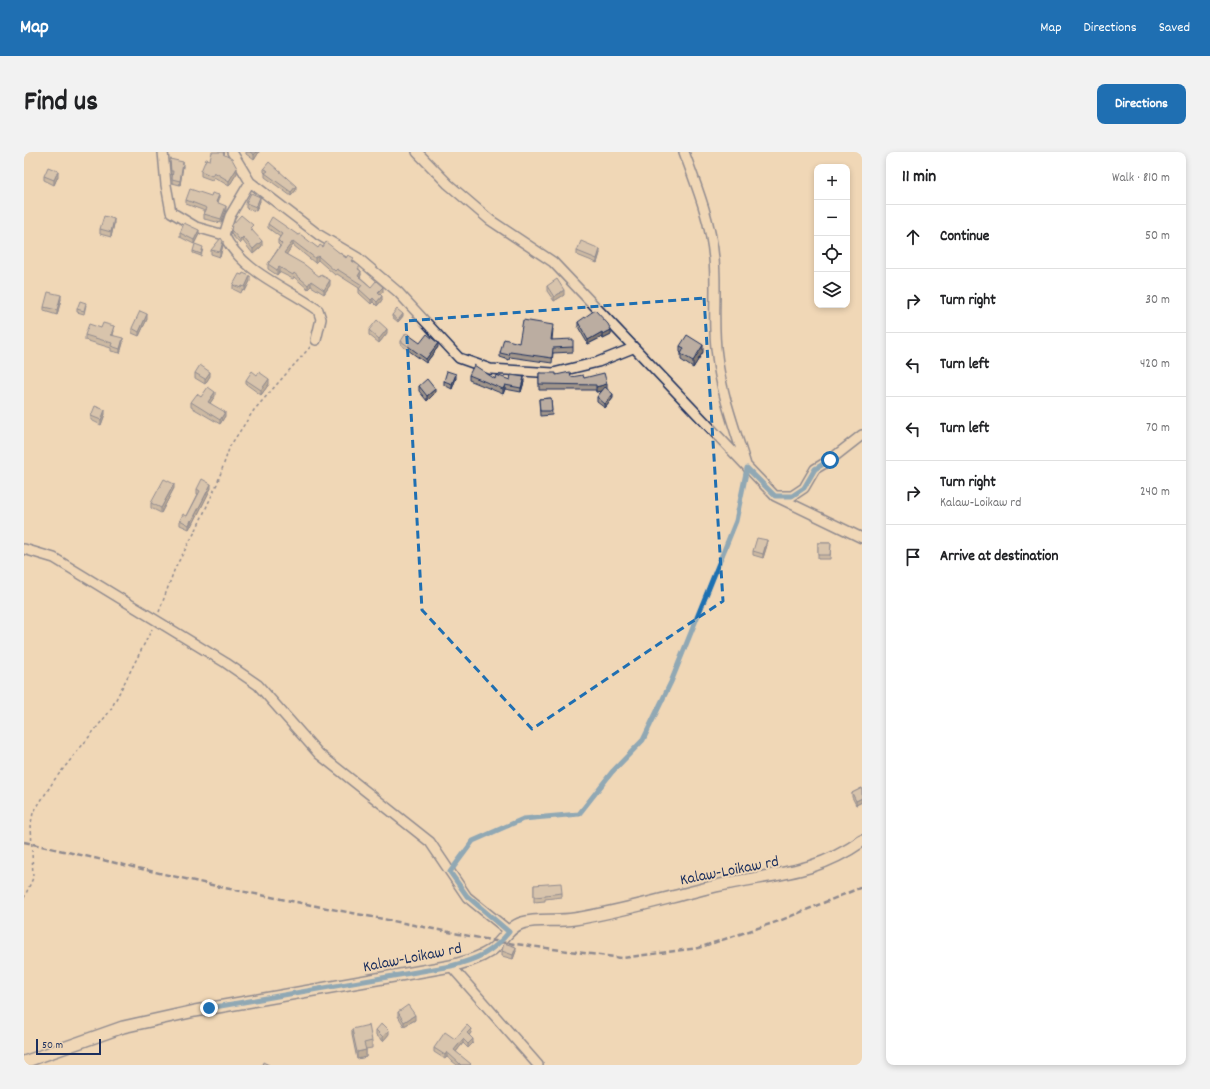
<!DOCTYPE html>
<html lang="en">
<head>
<meta charset="utf-8">
<style>
  :root { --surface:#fff; --page:#f2f2f2; --text:#202124; --muted:#757577; --line:#e0e0e0; --accent:#1f6fb2 }
  body { margin:0; font-family:Dekko,sans-serif; background:var(--page); color:var(--text) }
  .controls { position:absolute; right:12px; top:12px; display:grid; overflow:hidden; border-radius:8px; box-shadow:0 2px 6px #0003 }
  .controls button { width:36px; height:36px; display:grid; place-items:center; padding:0; border:0; border-bottom:1px solid var(--line); background:var(--surface); color:var(--text); font:20px sans-serif }
  .scale { position:absolute; left:12px; bottom:10px; width:65px; box-sizing:border-box; padding-left:4px; border:2px solid #1b2f5e; border-top:0; font-size:11px; line-height:14px; white-space:nowrap; color:#1b2f5e; -webkit-text-stroke:3px #f0d7b7; paint-order:stroke }
  .stop { position:absolute; width:12px; height:12px; margin:-9px; border:3px solid #1f6fb2; border-radius:50%; background:#fff }
  .stop.end { background:#1f6fb2; border-color:#fff; box-shadow:0 1px 4px #0008 }
  .list { margin:0; padding:0; list-style:none }
  h2 { display:flex; justify-content:space-between; align-items:center; height:52px; margin:0; padding:0 16px; font-size:17px }
  h2 small { font-size:13px; font-weight:400; color:var(--muted) }
  .list li { display:grid; grid-template-columns:26px 1fr auto; gap:12px; align-items:center; box-sizing:border-box; height:64px; padding:0 16px; border-top:1px solid var(--line) }
  .list b { display:block; font-size:15px; white-space:nowrap }
  .list p { margin:0; font-size:13px; white-space:nowrap; color:var(--muted) }
  .list em { font-size:13px; font-style:normal; color:var(--muted) }
  .icon { flex:none; width:22px; height:22px; fill:none; stroke:currentColor; stroke-width:2; stroke-linecap:round; stroke-linejoin:round }
  .map { position:relative; flex:none; width:838px; height:913px; overflow:hidden; border-radius:8px }
  header { display:flex; align-items:center; gap:24px; box-sizing:border-box; height:56px; padding:0 20px; background:var(--accent); color:#fff }
  header strong { font-size:19px }
  nav { display:flex; gap:22px; margin-inline-start:auto; font-size:14px }
  .intro { display:flex; align-items:center; justify-content:space-between; box-sizing:border-box; height:96px; padding:0 24px }
  h1 { margin:0; font-size:28px }
  .button { padding:10px 18px; border-radius:8px; background:var(--accent); color:#fff; font-size:14px; font-weight:700 }
  main { display:flex; gap:24px; padding:0 24px }
  aside { flex:1; background:var(--surface); border-radius:8px; box-shadow:0 2px 6px #0003 }
  .map>svg:first-child { display:block }
</style>
</head>
<body>
<header>
<strong>Map</strong>
<nav><a>Map</a><a>Directions</a><a>Saved</a></nav>
</header>
<div class="intro"><h1>Find us</h1><a class="button">Directions</a></div>
<main>
<div class="map">
<svg width="838" height="913" viewBox="0 0 838 913">
  <rect width="100%" height="100%" fill="#f0d7b7"/>
  <filter id="ink" filterUnits="userSpaceOnUse"><feTurbulence type="fractalNoise" baseFrequency=".025" numOctaves="2"/><feDisplacementMap in="SourceGraphic" scale="8" xChannelSelector="R" yChannelSelector="G"/><feConvolveMatrix kernelMatrix="1 2 1 2 8 2 1 2 1" color-interpolation-filters="sRGB"/></filter>
  <g filter="url(#ink)">
    <g fill="none" stroke-linecap="round" stroke-linejoin="round">
      <defs>
        <path id="minor" d="M139,0L142,33L147,60L172,75L200,83
          M208,0L226,30L295,83L334,106L374,140L435,206L466,217L529,221L574,210L609,196
          M393,0L424,32L466,68L529,110L751,344L838,386
          M660,0C673,35 687,70 690,107C693,140 688,172 693,204C697,241 711,277 722,313
          M226,30L206,64L200,83C219,121 261,134 294,158L297,167L292,188
          M752,344H768L780,336L791,317L806,308L838,283
          M0,397L30,406L202,511L234,533L295,602L406,690L443,745L485,779
          M427,814L514,913"/>
        <path id="major" d="M0,910L99,875L171,859L427,814C441,810 454,807 466,799C478,791 484,775 498,771C514,766 533,770 550,767C596,760 645,745 692,734C748,721 788,724 838,689"/>
      </defs>
      <use href="#minor" stroke="#1b2f5e" stroke-width="12"/>
      <use href="#major" stroke="#1b2f5e" stroke-width="14"/>
      <path stroke="#1b2f5e" stroke-width="1.5" stroke-dasharray="3 3" stroke-linecap="butt" d="M135,460L151,416L172,378L193,332L206,294L230,258L287,194
        M432,712L449,689L499,667L555,662L588,620L619,588L647,530L712,369L721,325
        M0,746L9,726L7,671L9,661L31,627L86,559L128,477"/>
      <use href="#minor" stroke="#f0d7b7" stroke-width="9"/>
      <use href="#major" stroke="#f0d7b7" stroke-width="11"/>
      <path stroke="#1b2f5e" stroke-width="2.5" stroke-dasharray="6 3" stroke-linecap="butt" d="M0,690L201,736L476,790L598,806L674,796L755,769L838,735"/>
    </g>
    <path fill="#a1958a" stroke="#1b2f5e" d="M201,0L200,3L213,21L205,34L190,25L188,28L177,24V19L186,8Z
      M222,0H235L230,8L222,2Z
      M146,11L159,14L156,33L148,31V23L147,22Z
      M240,16L272,38L267,44L241,25V21L240,20Z
      M20,24H34L30,33L20,28Z
      M195,47L194,51L202,58L197,71L180,67V62L181,59L162,52V48Z
      M236,49L232,59L222,56V51Z
      M90,72L87,85L76,82V77Z
      M244,72L274,83L294,96L299,95L330,110L336,118L337,123L336,125L347,135L359,140L356,142L358,148L353,154L349,150L347,152L335,141V136L313,122L311,123L294,108L291,111L269,93L262,102L306,133L300,142L287,134L284,137L270,125L269,127L255,120L253,123L244,117V112L256,94L254,92V88L256,85L244,76Z
      M229,77L228,78L238,94L229,102L219,89L216,92L207,82V78Z
      M156,81L175,82L170,92L156,85Z
      M199,93L196,105L187,102V98Z
      M179,97L177,104L169,101V99Z
      M553,99L576,101L573,111L553,103Z
      M218,123L226,129L221,139L218,138L217,141L209,137V133Z
      M523,134L540,143L530,149L523,139Z
      M37,147L33,163L20,159V155Z
      M62,153L60,162L53,160V157Z
      M368,163L379,164L374,170L368,165Z
      M123,167L115,184L108,181V176Z
      M554,170L587,183L579,187L578,185L564,192L554,175Z
      M77,176L90,179L89,183L99,191L96,201L87,199V196L61,188V183Z
      M529,177L528,188L549,195V200L529,201L528,211L486,205L485,208L476,205V201L495,191Z
      M345,178L363,181L355,191L345,183Z
      M377,189L414,195L402,211L377,193Z
      M656,194L679,200L669,216L657,208V201L656,200Z
      M171,221L186,224L181,232L171,226Z
      M515,221L547,225L560,226L583,237L589,246L581,256L573,250V245L578,239L572,240V238H515Z
      M445,223L500,230L497,240L481,237L479,242L445,228Z
      M432,226L428,237L420,233V229Z
      M222,228L245,232L237,243L222,232Z
      M395,234L411,241L403,249L395,239Z
      M191,244L186,251L201,264L196,272L167,255V250L177,245Z
      M527,246L528,263L516,264L515,247Z
      M81,262L77,273L67,268V264Z
      M150,336L137,361L127,356V351Z
      M187,336L168,374L167,373L165,377L156,373V368L163,364L174,342H173V337Z
      M794,391H807L806,407H794Z
      M743,393L739,406L729,403V399Z
      M838,636V650L832,653L828,645V641Z
      M510,733L538,741V745L521,747V749L510,750Z
      M478,799H492L489,807L478,804Z
      M374,860L391,868L380,874L374,864Z
      M328,877L348,889V896L342,897V905L333,907L328,883Z
      M352,878L365,882L359,889L352,883Z
      M447,881L445,883L449,891L444,896L439,891L432,900L447,913H433L423,905L421,907L410,900V896L431,887Z"/>
    <path fill="#837971" stroke="#1b2f5e" d="M232,0H235L230,8V3Z
      M159,10V14L156,33V29Z
      M213,16V21L205,34V29Z
      M34,19V24L30,33V28Z
      M272,34V38L267,44V40Z
      M195,43V47L192,54V50Z
      M236,45V49L232,59V55Z
      M202,54V58L197,71V67Z
      M90,67V72L87,85V80Z
      M175,78V82L170,92V88Z
      M219,85V89L216,92V88Z
      M199,89V93L196,105V100Z
      M238,89V94L229,102V97Z
      M269,89V93L260,106V101Z
      M576,97V101L573,111V107Z
      M294,104V108L291,111V106Z
      M255,115V120L253,123V118Z
      M337,119V123L334,128V124Z
      M226,124V129L221,139V135Z
      M306,128V133L300,142V138Z
      M287,129V134L284,137V133Z
      M359,135V140L354,145V140Z
      M540,138V143L530,149V145Z
      M37,143V147L33,163V158Z
      M358,144V148L353,154V150Z
      M349,146V150L347,152V148Z
      M123,162V167L115,184V180Z
      M379,162V164L374,170V168Z
      M90,174V179L87,187V183Z
      M363,177V181L355,191V187Z
      M587,178V183L579,187V182Z
      M578,180V185L564,192V188Z
      M99,186V191L96,201V197Z
      M414,191V195L402,211V207Z
      M679,193V200L669,216V209Z
      M186,220V224L181,232V227Z
      M432,222V226L428,237V232Z
      M500,225V230L497,240V236Z
      M245,227V232L237,243V238Z
      M583,232V238L572,240V235Z
      M481,233V237L479,242V237Z
      M411,237V241L403,249V244Z
      M191,240V244L184,254V250Z
      M589,242V246L581,256V252Z
      M81,258V262L77,273V268Z
      M201,260V264L196,272V268Z
      M150,332V336L137,361V356Z
      M187,332V336L168,374V369Z
      M167,368V373L165,377V373Z
      M743,388V393L739,406V402Z
      M838,646V650L832,653V649Z
      M492,795V799L489,807V803Z
      M391,863V868L380,874V870Z
      M447,877V881L443,886V881Z
      M365,878V882L359,889V885Z
      M439,887V891L430,902V898Z
      M449,887V891L444,896V892Z
      M342,898V905L333,907V900Z
      M423,900V905L421,907V903Z"/>
    <path fill="#bbada1" stroke="#1b2f5e" d="M188,0H200L199,2L208,7L213,16L205,29L190,20L188,24L177,19L182,7L186,8Z
      M226,0H232L230,3Z
      M146,7L159,10L156,29L148,27L149,19H147Z
      M245,10L272,34L267,40L241,21L244,19L240,16Z
      M24,15L34,19L30,28L20,24Z
      M166,37L187,44L188,41L195,43L192,50L202,54L197,67L180,62L183,56L162,48Z
      M227,41L236,45L232,55L222,51Z
      M217,63L229,73L226,76L238,89L229,97L219,85L216,88L207,78L208,73Z
      M80,64L90,67L87,80L76,77Z
      M248,65L274,83L276,82L294,96L296,93L299,95L302,90L322,106L324,103L330,106L328,109L336,114L334,117L337,119L334,124L347,135L352,129L359,135L354,140L358,144L353,150L349,146L347,148L335,137L338,133L313,117L311,119L294,104L291,106L269,89L260,101L281,113L296,125L297,123L306,128L300,138L287,129L284,133L270,121L269,123L255,115L253,118L244,112L258,92L254,88L258,82L244,72Z
      M160,71L175,78L170,88L156,81Z
      M197,86L199,89L196,100L187,98Z
      M557,89L576,97L573,107L553,99Z
      M171,92L179,95L177,102L169,99Z
      M219,121L226,124L221,135L218,134L217,136L209,133L215,122L218,123Z
      M533,127L540,138L530,145L523,134Z
      M24,140L37,143L33,158L20,155Z
      M56,149L62,151L60,159L53,157Z
      M373,157L379,162L374,168L368,163Z
      M571,158L584,172L587,178L579,182L578,180L564,188L554,170Z
      M116,159L123,162L115,180L108,176Z
      M353,168L363,177L355,187L345,178Z
      M499,168L529,173L527,188L549,187V195L529,196L528,206L486,200L485,203L476,201L480,187L495,191Z
      M79,171L90,174L87,183L99,186L96,197L87,194L88,191L61,183L65,172L77,176Z
      M382,181L396,191L403,182L414,191L402,207L377,189Z
      M663,183L679,193L669,209L657,202L660,196L656,194Z
      M176,213L186,220L181,227L171,221Z
      M450,213L471,227L472,223L486,228L487,223L500,225L497,236L481,233L479,237L445,223Z
      M228,219L233,223L235,220L245,227L237,238L222,228Z
      M423,219L432,222L428,232L420,229Z
      M546,220L547,225L559,223L560,226L580,221L583,232L572,235V233L515,232V221H532V223Z
      M403,227L411,237L403,244L395,234Z
      M184,235L191,240L184,250L201,260L196,268L167,250L173,242L177,245Z
      M581,235L589,242L581,252L573,245Z
      M527,246L528,259H516L515,247Z
      M71,254L81,258L77,268L67,264Z
      M140,327L150,332L137,356L127,351Z
      M178,327L187,332L168,369L167,368L165,373L156,368L159,362L163,364L176,339L173,337Z
      M733,386L743,388L739,402L729,399Z
      M794,391H807L806,403H794Z
      M838,636V646L832,649L828,641Z
      M537,731L538,741L521,743V744L510,745V733Z
      M480,791L492,795L489,803L478,799Z
      M384,853L391,863L380,870L374,860Z
      M358,871L365,878L359,885L352,878Z
      M345,873L348,889L340,891L342,898L333,900L328,877Z
      M443,873L447,877L443,881L449,887L444,892L439,887L430,898L447,912L446,913H437L423,900L421,903L410,896L421,880L431,887Z
      M239,910L245,913H238Z"/>
  </g>
  <g fill="none" stroke-linecap="round" stroke-linejoin="round" filter="url(#ink)">
    <path stroke="#1f6fb2" stroke-width="5" d="M185,856L427,814C453,807 468,801 485,780L443,744L426,720L449,689L499,667L555,662L588,620L619,588L647,530L712,369L723,316L751,344H768L780,336L791,317L806,308"/>
  </g>
  <path d="M0 0H838V913H0ZM680,146L699,449L508,577L398,458L382,169Z" fill="#f0d7b7" fill-opacity=".55" fill-rule="evenodd"/>
  <path fill="none" stroke="#1f6fb2" stroke-width="3" stroke-dasharray="8 5" stroke-linejoin="round" d="M680,146L699,449L508,577L398,458L382,169Z"/>
  <g text-anchor="middle" stroke-width="4" stroke-linejoin="round" paint-order="stroke">
    <g font-size="16" fill="#1b2f5e" stroke="#f0d7b7">
      <text transform="translate(705 717) rotate(-11)" y="6">Kalaw-Loikaw rd</text>
      <text transform="translate(388 804) rotate(-11)" y="6">Kalaw-Loikaw rd</text>
    </g>
  </g>
</svg>
<div class="controls">
<button>+</button>
<button>−</button>
<button><svg class="icon" aria-label="locate" viewBox="0 0 24 24"><circle cx="12" cy="12" r="6"/><path d="M12 2v4M12 18v4M2 12h4M18 12h4"/></svg></button>
<button><svg class="icon" aria-label="layers" viewBox="0 0 24 24"><path d="M12 4l9 5-9 5-9-5zM3 14l9 5 9-5"/></svg></button>
</div>
<div class="scale">50 m</div>
<div class="stop" style="left:806px;top:308px"></div>
<div class="stop end" style="left:185px;top:856px"></div>
</div>
<aside>
<h2>11 min<small>Walk · 810 m</small></h2>
<ul class="list">
<li><svg class="icon" aria-label="ahead" viewBox="0 0 24 24"><path d="M12 20V5M6 11l6-6 6 6"/></svg><div><b>Continue</b></div><em>50 m</em></li>
<li><svg class="icon" aria-label="right" viewBox="0 0 24 24"><path d="M7 20v-9h11M14 6l5 5-5 5"/></svg><div><b>Turn right</b></div><em>30 m</em></li>
<li><svg class="icon" aria-label="left" viewBox="0 0 24 24"><path d="M17 20v-9H6M10 6l-5 5 5 5"/></svg><div><b>Turn left</b></div><em>420 m</em></li>
<li><svg class="icon" aria-label="left" viewBox="0 0 24 24"><path d="M17 20v-9H6M10 6l-5 5 5 5"/></svg><div><b>Turn left</b></div><em>70 m</em></li>
<li><svg class="icon" aria-label="right" viewBox="0 0 24 24"><path d="M7 20v-9h11M14 6l5 5-5 5"/></svg><div><b>Turn right</b><p>Kalaw-Loikaw rd</p></div><em>240 m</em></li>
<li><svg class="icon" aria-label="arrive" viewBox="0 0 24 24"><path d="M6 21V4h12l-3 4 3 4H6"/></svg><div><b>Arrive at destination</b></div></li>
</ul>
</aside>
</main>
</body>
</html>
